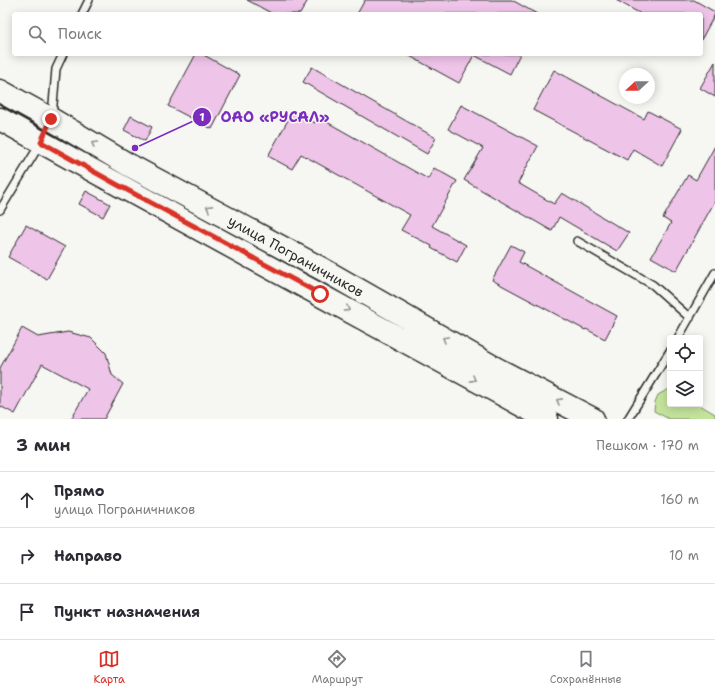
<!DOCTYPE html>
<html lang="ru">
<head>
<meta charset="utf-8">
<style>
  :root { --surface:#fff; --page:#f7f7f7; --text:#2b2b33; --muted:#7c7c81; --line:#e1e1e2; --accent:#d93025 }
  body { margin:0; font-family:"Shantell Sans",sans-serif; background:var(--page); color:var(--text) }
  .controls { position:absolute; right:12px; bottom:12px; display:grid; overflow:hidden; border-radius:4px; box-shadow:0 2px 10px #0003 }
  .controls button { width:36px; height:36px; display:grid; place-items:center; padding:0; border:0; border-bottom:1px solid var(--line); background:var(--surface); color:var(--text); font:20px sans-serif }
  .compass { position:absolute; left:619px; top:68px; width:36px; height:36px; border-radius:50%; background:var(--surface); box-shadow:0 2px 10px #0003; rotate:248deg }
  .stop { position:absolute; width:12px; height:12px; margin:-9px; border:3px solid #d93025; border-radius:50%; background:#fff }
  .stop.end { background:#d93025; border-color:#fff; box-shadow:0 1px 4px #0008 }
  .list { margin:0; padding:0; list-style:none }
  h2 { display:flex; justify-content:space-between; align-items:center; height:52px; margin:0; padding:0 16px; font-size:17px }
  h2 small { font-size:13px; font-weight:400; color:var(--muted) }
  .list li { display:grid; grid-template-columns:26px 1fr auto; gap:12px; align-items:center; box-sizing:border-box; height:56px; padding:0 16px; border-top:1px solid var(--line) }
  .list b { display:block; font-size:15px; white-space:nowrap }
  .list p { margin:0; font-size:13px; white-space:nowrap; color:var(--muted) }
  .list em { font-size:13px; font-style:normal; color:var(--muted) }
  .icon { flex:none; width:22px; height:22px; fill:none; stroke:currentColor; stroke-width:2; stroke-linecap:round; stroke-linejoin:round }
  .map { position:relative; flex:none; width:715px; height:419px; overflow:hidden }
  .search { position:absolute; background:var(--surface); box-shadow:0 2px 10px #0003; left:12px; right:12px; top:12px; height:44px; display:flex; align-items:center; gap:10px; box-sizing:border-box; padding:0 14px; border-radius:4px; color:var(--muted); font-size:15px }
  .sheet { height:220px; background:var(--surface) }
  nav { display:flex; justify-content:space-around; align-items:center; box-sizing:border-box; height:56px; border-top:1px solid var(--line); background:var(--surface); font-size:11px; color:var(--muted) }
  nav a { display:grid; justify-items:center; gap:2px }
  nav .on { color:var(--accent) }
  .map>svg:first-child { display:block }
</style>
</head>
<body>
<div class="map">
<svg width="715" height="419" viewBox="0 0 715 419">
  <rect width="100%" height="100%" fill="#f6f6f2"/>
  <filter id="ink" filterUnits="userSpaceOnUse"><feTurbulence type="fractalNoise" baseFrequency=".025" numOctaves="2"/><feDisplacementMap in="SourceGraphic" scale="8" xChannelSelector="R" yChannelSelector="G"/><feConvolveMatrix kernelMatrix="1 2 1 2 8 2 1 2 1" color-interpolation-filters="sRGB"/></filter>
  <g filter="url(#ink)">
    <path fill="#c4e49c" stroke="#788864" d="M667,390H670V404H698L715,414V419H669L654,411L655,402L658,395Z"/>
    <path fill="#efc4e9" stroke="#2b2b2b" d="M247,0H308L300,14H273Z
      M365,0H512L537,14H357Z
      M616,0H694L715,12V14L701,40V14H641Z
      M196,54H202L240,75L212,129L168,106Z
      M406,54H520L510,74L474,55L459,83Z
      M715,62V97L700,88Z
      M312,67L436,138L427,154L303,82Z
      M554,70L644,119L648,111L682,129L662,166L633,149L627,160L533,110Z
      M461,105L538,146L518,183L554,204L562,193L629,233L617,251L559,217L552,231L464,180L483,148L448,129Z
      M293,111L315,123L318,117L428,179L434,168L457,181L432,226L466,245L457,262L431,248L432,246L401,230L410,215L301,154L292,169L268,156Z
      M131,116L152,127L145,141L124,130Z
      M715,146V201L676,271L651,257L671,223L663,218L688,175L696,180Z
      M86,191L110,204L103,217L79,204Z
      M26,225L65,247L47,279L8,257Z
      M511,245L524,252L519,262L617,316L605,339L586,329L585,330L492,280Z
      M22,328L38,337L68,332L91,338L106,353L112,375L123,384L104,419H71L88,389L42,364L15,414L0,406V368Z"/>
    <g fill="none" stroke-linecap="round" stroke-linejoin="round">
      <defs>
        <path id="service" d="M82,14L89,0
          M52,116L56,69L63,54
          M0,210L40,144
          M577,241L653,285L690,318
          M678,338L715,273
          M628,419L670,351"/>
        <path id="primary" d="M0,91L51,119L127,164L324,270L497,369L593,419
          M0,119C182,221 365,319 547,419"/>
      </defs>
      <use href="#service" stroke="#2b2b2b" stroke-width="10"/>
      <use href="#primary" stroke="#2b2b2b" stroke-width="25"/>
      <use href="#service" stroke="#f6f6f2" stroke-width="7"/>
      <use href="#primary" stroke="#f6f6f2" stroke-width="22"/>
    </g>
    <defs><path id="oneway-chevron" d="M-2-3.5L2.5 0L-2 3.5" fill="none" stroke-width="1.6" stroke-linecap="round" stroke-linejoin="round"/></defs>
    <g stroke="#90908e">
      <use href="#oneway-chevron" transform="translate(94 144) rotate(-150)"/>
      <use href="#oneway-chevron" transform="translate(209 208) rotate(-152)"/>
      <use href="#oneway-chevron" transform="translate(347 309) rotate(29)"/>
      <use href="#oneway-chevron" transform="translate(445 339) rotate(-150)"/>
      <use href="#oneway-chevron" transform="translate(473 379) rotate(29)"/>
      <use href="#oneway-chevron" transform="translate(559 401) rotate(-152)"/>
    </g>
  </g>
  <g fill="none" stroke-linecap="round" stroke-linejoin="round" filter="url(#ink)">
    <path stroke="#d93025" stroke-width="5" d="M51,119L41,142L116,184L320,294"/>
  </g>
  <g text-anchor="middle" stroke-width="3" stroke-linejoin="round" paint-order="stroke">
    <g font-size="14" fill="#2b2b2b" stroke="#f6f6f2">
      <text transform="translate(296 256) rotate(29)" y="5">улица Пограничников</text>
    </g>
  </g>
  <path fill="none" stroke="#7b2cbf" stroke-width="1.5" d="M135 148L202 117"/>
  <g fill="#7b2cbf" stroke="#f6f6f2" stroke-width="1.5">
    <circle cx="135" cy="148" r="4"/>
    <circle cx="202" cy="117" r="10"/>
  </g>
  <g font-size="12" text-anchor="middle" font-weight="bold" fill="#fff">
    <text x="202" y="121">1</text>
  </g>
  <g font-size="15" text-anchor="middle" font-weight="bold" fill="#7b2cbf" stroke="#f6f6f2" stroke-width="3" stroke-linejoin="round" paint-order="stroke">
    <text x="275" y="122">ОАО «РУСАЛ»</text>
  </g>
</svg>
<div class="controls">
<button><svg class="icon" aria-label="locate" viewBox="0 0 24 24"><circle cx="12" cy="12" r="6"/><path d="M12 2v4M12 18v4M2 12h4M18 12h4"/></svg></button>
<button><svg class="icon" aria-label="layers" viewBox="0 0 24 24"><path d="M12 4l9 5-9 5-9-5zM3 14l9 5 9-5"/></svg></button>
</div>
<svg class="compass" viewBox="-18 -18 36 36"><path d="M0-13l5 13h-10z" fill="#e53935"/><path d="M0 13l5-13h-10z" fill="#7c7c81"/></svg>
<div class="stop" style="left:320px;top:294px"></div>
<div class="stop end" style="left:51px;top:119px"></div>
<div class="search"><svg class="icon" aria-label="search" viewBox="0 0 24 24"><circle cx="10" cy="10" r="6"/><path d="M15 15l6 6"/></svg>Поиск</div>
</div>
<section class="sheet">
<h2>3 мин<small>Пешком · 170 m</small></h2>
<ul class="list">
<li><svg class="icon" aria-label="ahead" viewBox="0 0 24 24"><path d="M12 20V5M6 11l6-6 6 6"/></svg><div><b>Прямо</b><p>улица Пограничников</p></div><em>160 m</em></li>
<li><svg class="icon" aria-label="right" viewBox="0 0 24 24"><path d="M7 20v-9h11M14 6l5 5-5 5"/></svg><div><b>Направо</b></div><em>10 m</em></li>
<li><svg class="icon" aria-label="arrive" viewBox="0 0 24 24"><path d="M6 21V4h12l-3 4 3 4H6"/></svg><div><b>Пункт назначения</b></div></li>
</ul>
</section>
<nav>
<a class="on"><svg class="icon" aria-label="map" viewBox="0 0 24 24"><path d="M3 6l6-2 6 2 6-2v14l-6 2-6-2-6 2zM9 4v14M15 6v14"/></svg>Карта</a>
<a><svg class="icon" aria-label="directions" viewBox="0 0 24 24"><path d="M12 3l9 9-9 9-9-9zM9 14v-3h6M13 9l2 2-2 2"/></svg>Маршрут</a>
<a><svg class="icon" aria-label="saved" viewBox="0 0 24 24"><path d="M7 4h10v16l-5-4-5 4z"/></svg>Сохранённые</a>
</nav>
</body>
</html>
